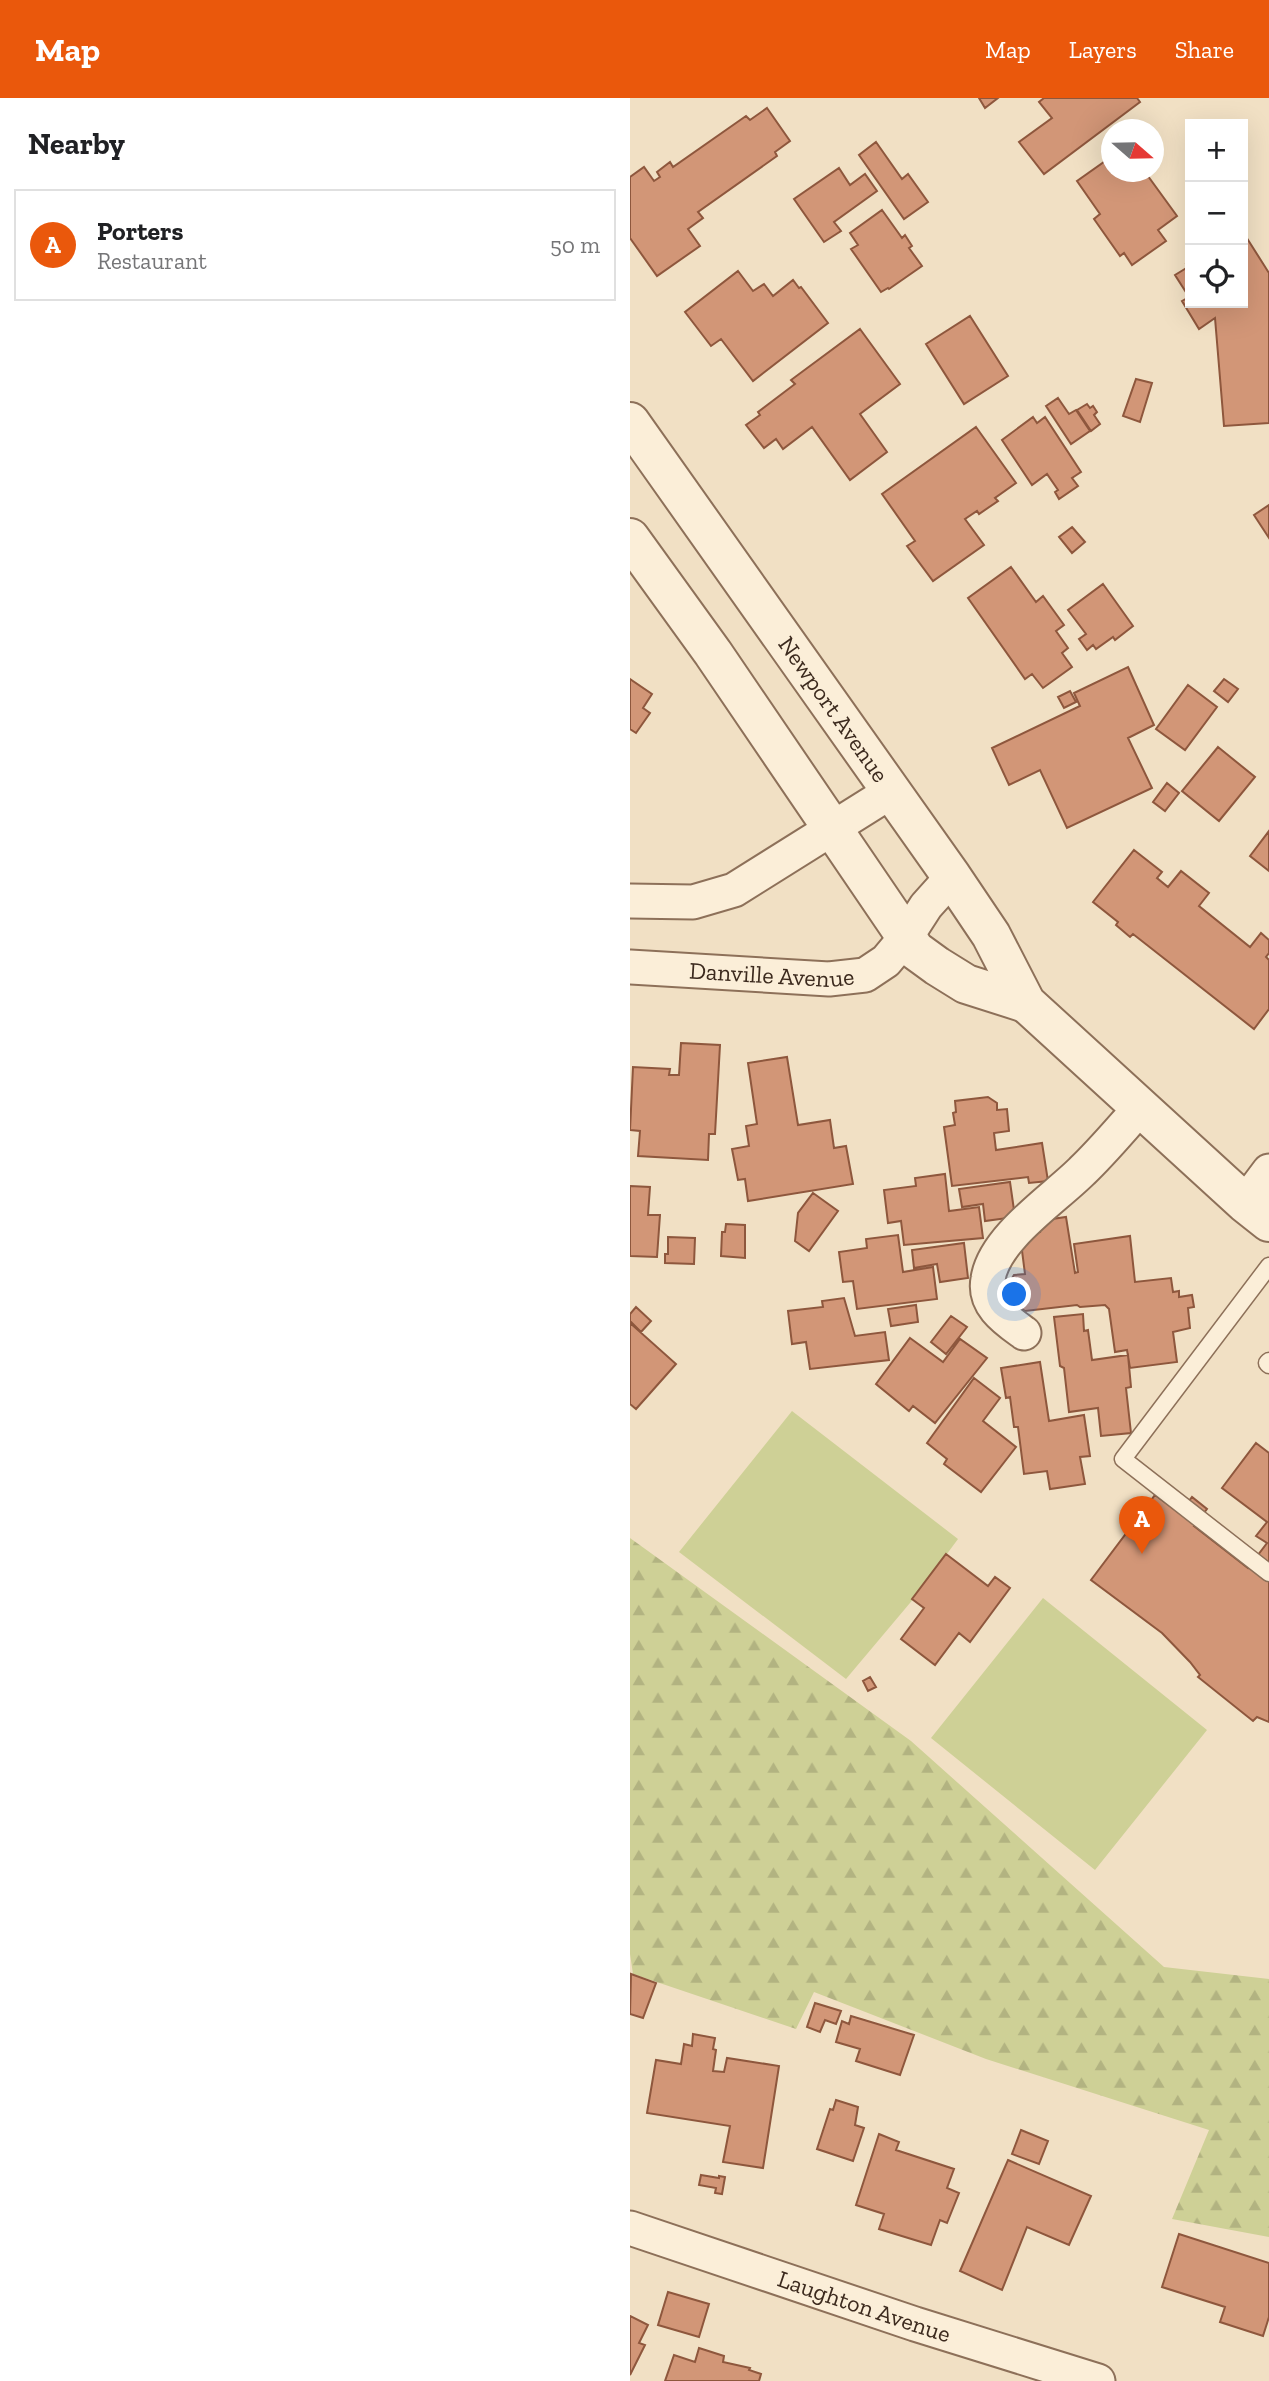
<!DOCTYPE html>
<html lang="en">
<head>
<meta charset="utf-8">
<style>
  :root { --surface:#fff; --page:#f6f6f6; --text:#202124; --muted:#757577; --line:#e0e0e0; --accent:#ea580c }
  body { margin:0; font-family:"Zilla Slab",serif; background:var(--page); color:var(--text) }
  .controls { position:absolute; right:21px; top:21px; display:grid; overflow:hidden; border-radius:0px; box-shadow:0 7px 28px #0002 }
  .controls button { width:63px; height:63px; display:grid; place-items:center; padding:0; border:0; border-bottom:2px solid var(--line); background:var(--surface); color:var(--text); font:35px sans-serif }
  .compass { position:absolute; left:471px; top:21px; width:63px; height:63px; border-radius:50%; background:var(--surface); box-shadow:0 7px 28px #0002; rotate:110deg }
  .you { position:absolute; left:385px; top:1197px; width:24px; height:24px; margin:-18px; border:5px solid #fff; border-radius:50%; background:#1a73e8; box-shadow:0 0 0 10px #1a73e833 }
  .badge { display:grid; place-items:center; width:46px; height:46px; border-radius:50%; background:var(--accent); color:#fff; font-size:23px; font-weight:700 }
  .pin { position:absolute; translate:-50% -58px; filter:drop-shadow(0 2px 4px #0008) }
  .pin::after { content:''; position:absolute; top:37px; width:24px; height:21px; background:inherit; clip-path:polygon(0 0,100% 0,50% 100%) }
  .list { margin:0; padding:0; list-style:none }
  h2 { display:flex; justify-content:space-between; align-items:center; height:91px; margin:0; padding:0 28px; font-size:30px }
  h2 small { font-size:23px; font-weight:400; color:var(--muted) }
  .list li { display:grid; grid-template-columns:46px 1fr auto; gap:21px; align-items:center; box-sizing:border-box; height:112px; margin:0 14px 14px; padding:0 14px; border:2px solid var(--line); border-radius:0px }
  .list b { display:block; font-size:26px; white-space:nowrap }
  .list p { margin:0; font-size:23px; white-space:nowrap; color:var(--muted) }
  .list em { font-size:23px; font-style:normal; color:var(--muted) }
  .icon { flex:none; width:38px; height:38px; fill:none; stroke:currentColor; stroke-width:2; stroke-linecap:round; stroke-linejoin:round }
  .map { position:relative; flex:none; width:639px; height:2283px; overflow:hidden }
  header { display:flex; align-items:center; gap:42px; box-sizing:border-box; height:98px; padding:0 35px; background:var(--accent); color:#fff }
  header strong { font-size:33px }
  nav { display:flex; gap:38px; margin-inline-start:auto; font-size:24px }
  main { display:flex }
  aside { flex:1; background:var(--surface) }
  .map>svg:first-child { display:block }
</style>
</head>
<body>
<header>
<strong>Map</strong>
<nav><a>Map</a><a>Layers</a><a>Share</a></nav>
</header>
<main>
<aside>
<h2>Nearby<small></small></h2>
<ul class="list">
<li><span class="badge">A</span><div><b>Porters</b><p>Restaurant</p></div><em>50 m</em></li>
</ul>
</aside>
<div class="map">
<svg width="639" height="2283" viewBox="0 0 639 2283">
  <defs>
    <pattern id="forest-firs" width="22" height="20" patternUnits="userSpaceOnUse" patternTransform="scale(1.75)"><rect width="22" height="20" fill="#ced096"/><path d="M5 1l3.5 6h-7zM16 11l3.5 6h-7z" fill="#b2b381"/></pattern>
  </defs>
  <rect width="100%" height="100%" fill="#f1e0c4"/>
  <path fill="url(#forest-firs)" d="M0,1440L281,1643L534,1869L639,1881V2139L542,2121L579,2032L356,1961L184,1894L166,1931L3,1876L0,1856Z"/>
  <path fill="#ced096" d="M162,1313L328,1441L285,1499L216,1581L49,1454Z
    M413,1500L577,1632L465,1772L301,1640Z"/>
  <path fill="#d29677" stroke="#8e573d" stroke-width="2" d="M349,0H368L355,10Z
    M414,0H507L510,4L414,76L389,44L422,20L409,4Z
    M137,10L160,43L145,54L147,58L68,114L73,120L58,131L70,148L27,178L0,140V79L14,69L24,83L30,79L27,74L40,64L43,69L116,18L120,22Z
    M246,44L272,81L278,76L298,104L274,121L229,57Z
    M481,59V74H515L547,118L528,132L536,143L502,167L494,155L490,158L464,121L470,116L447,83Z
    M209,70L220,87L235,76L247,93L204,124L211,133L194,144L164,101Z
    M252,112L272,140L275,137L282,148L279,150L292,168L259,191L258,190L251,194L221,151L228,147L220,135Z
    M613,134L639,175V325L594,328L585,220L569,231L552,203L559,199L545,177L558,169L556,166L560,163V205H613Z
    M108,173L123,193L134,186L143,198L163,182L169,190L171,189L198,225L123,283L91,241L81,248L55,214Z
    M340,218L378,278L334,306L296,246Z
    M230,231L270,286L230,316L257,354L220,382L182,329L153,351L146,341L134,350L116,327L130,317L128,314L165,286L161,282Z
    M506,281L522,285L510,324L493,318Z
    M428,300L439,316L446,312L460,333L441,346L416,308Z
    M457,306L460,310L463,308L467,314L464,317L470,326L461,333L447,312Z
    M403,319L407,325L415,319L451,374L442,380L448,388L429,401L425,394L428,392L417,376L402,387L372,342Z
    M346,329L386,385L365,400L368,403L349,416L347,413L335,421L354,447L303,483L277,448L285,443L252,396Z
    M639,407V440L624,417Z
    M442,429L455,444L442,455L429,439Z
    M381,469L406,504L413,498L434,527L426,533L438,550L432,555L442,569L413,590L402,576L395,581L338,500Z
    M473,486L503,528L485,542L483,539L466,551L463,547L457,552L449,541L456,536L438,512Z
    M498,569L524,627L498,640L522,690L437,730L410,672L379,687L362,650L450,608L444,595Z
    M0,581L22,596L13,610L20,615L6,635L0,631Z
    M594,581L608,591L598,604L584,593Z
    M558,587L587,609L555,652L526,631Z
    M440,593L446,604L434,610L428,599Z
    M588,649L625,679L589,723L552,693Z
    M537,685L549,695L535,713L523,704Z
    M639,733V773L620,758Z
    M504,752L532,774L527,780L538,789L551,773L579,795L569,808L620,849L631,835L639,842V855L636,859L639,862V911L624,931L503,836L500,839L486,827L488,824L463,804Z
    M51,945L90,947L85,1036H79L78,1062L8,1058L10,1033L0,1032L3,969L40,971L39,977H49Z
    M157,959L168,1027L200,1022L204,1050L216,1048L223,1086L118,1103L115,1081L108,1082L102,1051L119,1048L116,1028L127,1026L118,965Z
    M358,999L367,1005V1012L377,1011L379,1033L364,1035L366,1052L412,1045L418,1083L399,1085L398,1079L322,1088L314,1029L325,1027L323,1015L326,1014L325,1003Z
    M315,1076L319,1113L349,1109L353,1140L274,1147L271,1123L258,1125L254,1092L286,1088L285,1080Z
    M380,1084L385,1119L355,1123L353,1106L332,1109L329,1091Z
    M0,1088L20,1089L18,1117H30L27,1159L0,1158Z
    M183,1095L208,1113L179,1153L165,1143L168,1115Z
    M436,1119L445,1175L448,1174L444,1146L500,1138L505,1184L541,1180L543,1194L549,1193V1199L562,1197L564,1209L558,1210L560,1230L543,1234L547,1264L500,1270L497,1252L485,1254L479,1211L475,1207L450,1209L447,1207L395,1213L382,1204L379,1185L384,1177L395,1176L390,1137L410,1134L408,1123Z
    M96,1126L115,1127V1160L91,1158L92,1134H95Z
    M268,1137L273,1174L303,1169L307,1201L227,1211L223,1183L213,1184L209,1154L237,1150L236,1141Z
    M38,1139L65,1140L64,1166L35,1165V1156H38Z
    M334,1145L338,1180L310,1184L307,1166L284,1170L282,1152Z
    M214,1200L225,1238L255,1234L259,1262L180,1271L176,1244L162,1246L158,1213L193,1209L192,1203Z
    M286,1207L288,1224L261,1228L258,1211Z
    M6,1209L21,1223L11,1234L0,1223V1216Z
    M453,1216L454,1233L458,1232L462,1262L498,1257L501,1289L496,1290L501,1335L471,1338L468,1310L439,1314L434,1270L430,1268L424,1219Z
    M321,1218L337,1229L316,1256L301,1244Z
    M0,1225L46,1266L6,1311L0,1306Z
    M280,1240L313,1264L330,1241L357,1260L305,1325L283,1308L279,1313L246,1286Z
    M410,1264L419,1323L454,1317L460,1358L450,1359L455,1386L420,1391L417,1373L394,1376L388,1329H384L380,1299L376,1300L371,1270Z
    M344,1280L370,1300L353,1323L386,1349L351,1394L314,1366L317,1361L297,1345Z
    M626,1345L639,1355V1624L627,1619L623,1623L568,1579L570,1577L560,1564L532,1535L461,1482L525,1397L550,1415L562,1399L577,1411L564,1428L618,1470L637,1445L626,1438L637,1424L592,1390Z
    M316,1456L358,1488L365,1479L380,1490L340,1544L329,1535L305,1567L271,1541L294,1510L282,1501Z
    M240,1579L246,1589L238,1593L233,1583Z
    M1,1876L26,1885L13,1920L0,1916Z
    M185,1905L211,1913L206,1926L195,1922L190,1934L177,1929Z
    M221,1918L284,1937L270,1977L226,1963L230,1951L206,1944L212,1923L219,1926Z
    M63,1936L85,1940L83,1951L86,1952L83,1973L94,1974L97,1960L149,1968L133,2070L93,2064L100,2028L17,2015L26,1962L51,1966L54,1946L62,1948Z
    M206,2002L228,2009L225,2027L234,2030L223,2063L187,2051L200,2011L203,2012Z
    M391,2032L418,2043L409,2066L382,2056Z
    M249,2036L269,2044L266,2052L324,2071L317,2090L329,2095L317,2125L310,2122L301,2147L249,2131L254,2116L226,2107Z
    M378,2062L461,2098L439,2147L397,2129L372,2192L330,2173Z
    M71,2077L89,2080V2078L95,2079L92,2096L85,2095L86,2090L69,2087Z
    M549,2136L639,2165V2219L633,2238L590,2224L595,2209L532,2189Z
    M38,2194L79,2206L69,2239L28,2227Z
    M0,2218L18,2227L9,2245L15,2247L0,2277Z
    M69,2250L94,2258L93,2264L120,2270L119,2272L131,2276L129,2283H35L44,2257L65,2264Z"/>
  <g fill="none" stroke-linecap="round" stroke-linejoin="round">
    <defs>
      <path id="service" d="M639,1168L493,1361L639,1475
        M639,1263L637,1265L639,1267"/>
      <g id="minor">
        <path d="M0,803L63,804L104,792L262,693"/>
        <path id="s1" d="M0,869L199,881L235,877L256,863L276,839L296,808L322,779"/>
        <path d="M615,1105L639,1073"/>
        <path d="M394,1235C376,1222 353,1207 358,1181C364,1140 424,1101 452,1073C473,1053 491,1031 510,1010"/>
        <path id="s2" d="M0,2130L285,2226L468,2283"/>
      </g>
      <g id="tertiary">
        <path id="s3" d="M0,324L322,779L361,837L396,905L615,1105L639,1124"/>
        <path d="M0,440L83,555L285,852L307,868L336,886L396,905"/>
      </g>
    </defs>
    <use href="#service" stroke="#8d7059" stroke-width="19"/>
    <use href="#minor" stroke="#8d7059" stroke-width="37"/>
    <use href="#tertiary" stroke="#8d7059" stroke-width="42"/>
    <use href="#service" stroke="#fbeed8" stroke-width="16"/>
    <use href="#minor" stroke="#fbeed8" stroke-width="33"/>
    <use href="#tertiary" stroke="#fbeed8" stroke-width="38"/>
  </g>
  <g text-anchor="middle" stroke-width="7" stroke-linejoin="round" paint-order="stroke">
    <g font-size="24" fill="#3c2a1e" stroke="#f8ebd4">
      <text dy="8" stroke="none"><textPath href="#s3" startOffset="352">Newport Avenue</textPath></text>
      <text dy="8" stroke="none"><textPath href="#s1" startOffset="142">Danville Avenue</textPath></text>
      <text dy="8" stroke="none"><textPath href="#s2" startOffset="247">Laughton Avenue</textPath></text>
    </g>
  </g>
</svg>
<div class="controls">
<button>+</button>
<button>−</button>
<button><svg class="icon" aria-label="locate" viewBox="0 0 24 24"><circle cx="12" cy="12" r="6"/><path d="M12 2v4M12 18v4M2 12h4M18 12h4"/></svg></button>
</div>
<svg class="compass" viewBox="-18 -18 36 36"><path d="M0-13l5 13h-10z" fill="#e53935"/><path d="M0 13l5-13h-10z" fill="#757577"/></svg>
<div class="you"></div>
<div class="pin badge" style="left:512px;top:1456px">A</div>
</div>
</main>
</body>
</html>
